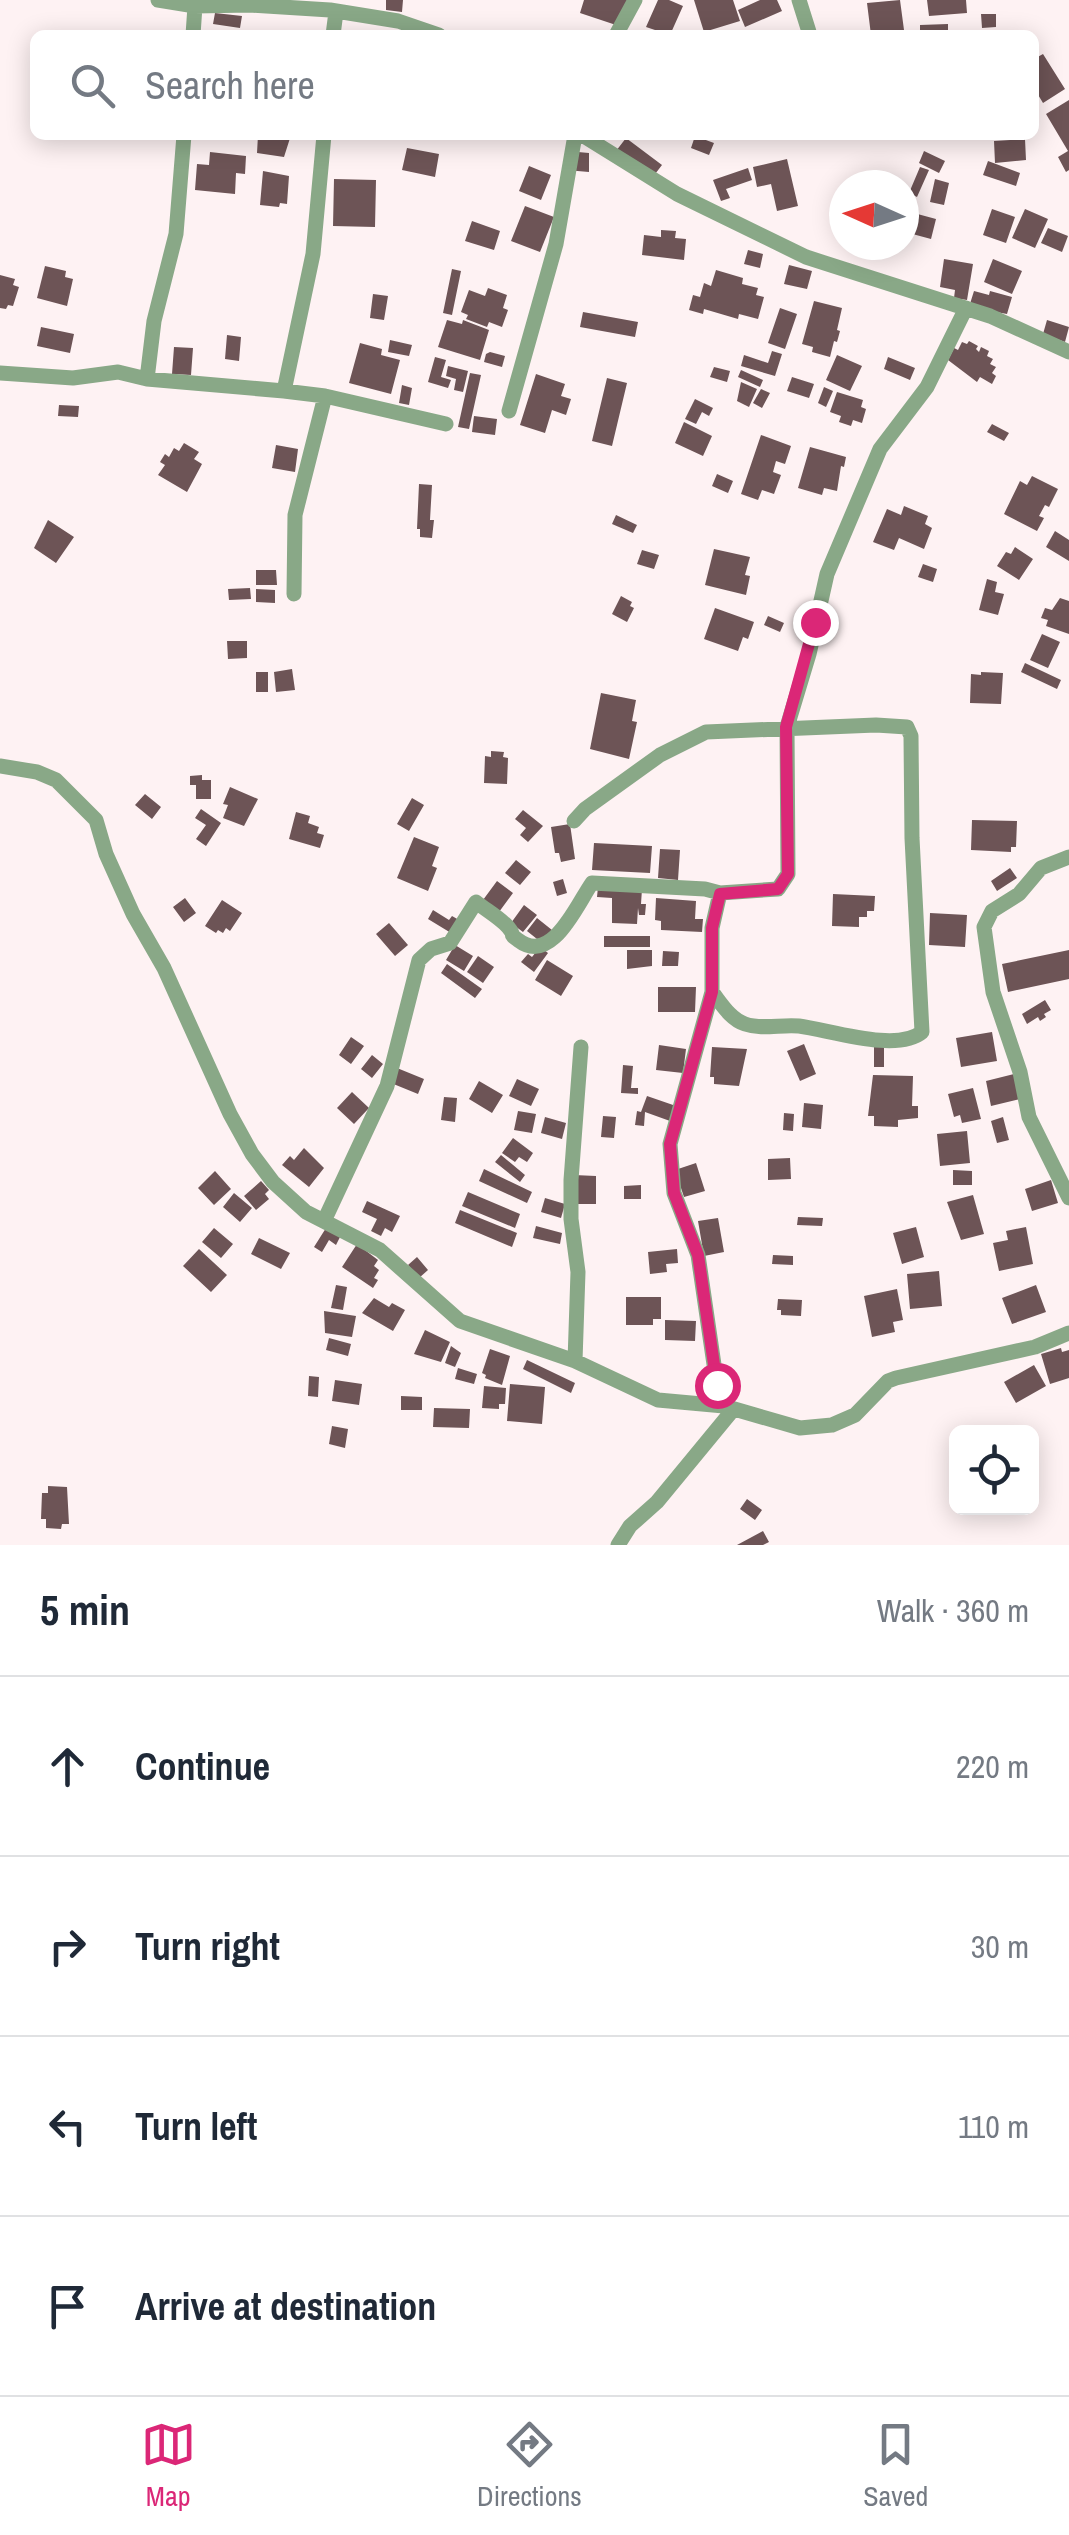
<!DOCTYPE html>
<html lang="en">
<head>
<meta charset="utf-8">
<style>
  :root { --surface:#fff; --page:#f6f6f7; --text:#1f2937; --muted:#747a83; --line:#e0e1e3; --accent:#db2777 }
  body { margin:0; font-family:"Archivo Narrow",sans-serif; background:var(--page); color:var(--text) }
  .controls { position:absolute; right:30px; bottom:30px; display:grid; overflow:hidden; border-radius:15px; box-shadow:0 5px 25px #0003 }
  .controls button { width:90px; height:90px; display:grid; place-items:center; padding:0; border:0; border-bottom:2px solid var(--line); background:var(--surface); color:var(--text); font:50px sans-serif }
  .compass { position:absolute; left:829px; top:170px; width:90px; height:90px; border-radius:50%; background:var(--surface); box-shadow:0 5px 25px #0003; rotate:273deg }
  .stop { position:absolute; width:30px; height:30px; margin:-22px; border:8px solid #db2777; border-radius:50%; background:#fff }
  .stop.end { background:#db2777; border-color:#fff; box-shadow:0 2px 10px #0008 }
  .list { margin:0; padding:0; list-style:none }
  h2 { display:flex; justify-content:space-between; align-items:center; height:130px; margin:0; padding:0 40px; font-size:42px }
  h2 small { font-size:32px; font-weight:400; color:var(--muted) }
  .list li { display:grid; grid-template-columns:65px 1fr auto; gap:30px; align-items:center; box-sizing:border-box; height:180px; padding:0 40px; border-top:2px solid var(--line) }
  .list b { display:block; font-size:38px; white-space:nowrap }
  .list em { font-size:32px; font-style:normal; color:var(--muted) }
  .icon { flex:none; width:55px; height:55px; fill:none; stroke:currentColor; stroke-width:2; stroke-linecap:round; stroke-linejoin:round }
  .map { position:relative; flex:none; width:1069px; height:1545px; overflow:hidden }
  .search { position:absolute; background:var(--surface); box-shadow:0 5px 25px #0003; left:30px; right:30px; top:30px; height:110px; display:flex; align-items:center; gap:25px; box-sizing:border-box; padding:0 35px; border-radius:15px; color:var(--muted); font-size:38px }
  .sheet { height:850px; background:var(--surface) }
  nav { display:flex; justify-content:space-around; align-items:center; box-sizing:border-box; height:140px; border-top:2px solid var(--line); background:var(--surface); font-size:28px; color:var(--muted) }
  nav a { display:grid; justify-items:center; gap:5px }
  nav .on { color:var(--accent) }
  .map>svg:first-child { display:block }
</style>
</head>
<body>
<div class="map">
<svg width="1069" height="1545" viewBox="0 0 1069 1545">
  <rect width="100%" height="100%" fill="#fef2f3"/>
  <path fill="#6d5456" d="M386,0H403L402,12L386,10Z
    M584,0H628L619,26L580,13Z
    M658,0H669L683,6L670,35L646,27Z
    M694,0H733L740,21L704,32Z
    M760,0H777L782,11L745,27L738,10Z
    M900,0L904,30L897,31V35H871L867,3Z
    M927,0H966L967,13L929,16Z
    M215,13L242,16L240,28L213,24Z
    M981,14H996V27L982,28Z
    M948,24V35H920V25Z
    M1043,54L1065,89L1043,103L1034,88V59Z
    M1069,100V170L1066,172L1058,157L1068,151L1046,114Z
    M258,135H291L284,157L257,153Z
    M695,136L714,143L709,155L691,148Z
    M626,138L662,165L652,178L616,151Z
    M1025,139L1026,160L995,163L994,141Z
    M407,148L439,154L435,177L402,170Z
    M567,151L589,153V172L566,170Z
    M924,151L945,161L939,173L919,163Z
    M210,152L246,156L245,174L236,173L235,194L195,190L197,164L209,165Z
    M787,159L798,206L777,211L771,184L757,187L753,167Z
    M988,161L1020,173L1016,186L983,175Z
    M529,166L551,175L541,200L519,191Z
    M920,167L929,170L917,197L909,193Z
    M748,168L752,180L726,189L730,198L721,201L713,180Z
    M263,171L289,176L287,204L280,203L279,207L260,205Z
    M334,179L376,180L375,227L333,226Z
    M935,179L949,183L944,205L930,202Z
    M525,206L554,217L540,252L511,241Z
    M992,209L1015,217L1006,243L983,235Z
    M1025,209L1048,219L1035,248L1012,238Z
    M910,212L936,219L931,239L905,232Z
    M472,221L500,231L494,250L465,241Z
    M1048,228L1068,236L1062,252L1041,243Z
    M661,230L676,231L675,238L686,239L684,260L642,255L644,235L661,237Z
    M748,250L763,254L760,268L744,264Z
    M944,259L973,264L967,300L954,298L955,290L940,287Z
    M993,259L1022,271L1012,294L984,282Z
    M789,265L812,271L807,289L784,284Z
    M45,266L66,271L65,277L73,279L67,306L37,298Z
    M452,269L461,271L452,315L443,313Z
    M716,270L743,278L742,284L758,288L756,295L764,297L758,319L739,314L738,319L704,309L703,314L689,310L693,295L700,297L704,283L711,286Z
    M0,275L15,279L13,285L19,287L13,306L8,305L6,309L0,308Z
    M488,288L507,295L503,308L508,310L502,327L489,322L487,327L466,319L468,315L461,312L469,290L485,296Z
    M974,291L989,295L990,291L1012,297L1007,314L969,307Z
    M373,294L388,296L384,320L370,318Z
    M814,301L842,308L837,330L840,331L837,342L834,341L830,357L812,352L813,347L802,344Z
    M780,308L797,314L785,349L768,343Z
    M583,312L638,322L635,337L580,327Z
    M447,320L462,324L463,320L489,330L480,360L438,347Z
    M1047,320L1069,327L1065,342L1043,334Z
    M41,327L74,334L70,353L37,346Z
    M227,335L241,337L239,361L225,359Z
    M390,340L412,345L409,356L388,352Z
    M969,341L978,346L976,349L979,352L981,347L989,351L987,356L993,359L990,364L996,367L992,373L996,376L992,384L980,377L977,382L948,360L954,348L958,350L962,342L967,344Z
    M360,343L382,349L381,355L400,360L391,394L349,383Z
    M174,347L193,348L191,375L172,374Z
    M772,351L782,354L775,376L741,366L744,355L768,363Z
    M490,352L505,356L502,367L484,362L486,354Z
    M837,355L862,366L850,391L826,380Z
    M435,357L446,360L441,377L451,380L448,388L428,382Z
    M888,357L915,368L910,380L884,369Z
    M448,366L468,371L463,392L454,390L456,379L446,376Z
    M714,367L730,371L727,382L710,377Z
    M741,370L763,380L760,387L738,377Z
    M470,373L481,375L469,429L458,427Z
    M536,374L565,384L561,396L571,399L566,415L552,410L545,433L520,425Z
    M792,377L814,384L809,398L787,391Z
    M607,378L627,383L612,446L592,441Z
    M741,382L757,389L749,407L737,401Z
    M402,385L412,388L409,405L399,403Z
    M824,387L833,391L826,407L818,403Z
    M761,389L770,393L762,408L753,403Z
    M837,392L863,400L861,407L866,409L862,423L853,420L851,426L839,422L841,416L830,412Z
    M695,399L713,408L709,416L702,412L696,424L685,419Z
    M59,405L79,406L78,417L58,416Z
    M474,416L497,419L495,435L472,432Z
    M684,422L712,436L703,456L675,443Z
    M992,424L1009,433L1004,441L987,432Z
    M761,435L791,446L785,464L776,461L773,472L781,475L774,494L762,490L758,500L741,494Z
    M184,443L199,452L194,459L202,464L187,492L158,475L165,465L160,462L165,454L169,457L174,448L179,451Z
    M276,445L298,449L295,472L272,468Z
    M810,447L846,457L844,467L841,466L837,491L824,488L822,495L798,488Z
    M717,474L733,481L728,493L712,486Z
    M1032,476L1058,489L1049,507L1045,505L1039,516L1044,518L1037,531L1004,514L1020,481L1027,485Z
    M419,484L432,485L430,520H434L432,538L420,537V529H417Z
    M904,506L928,516L925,524L932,528L924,549L899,538L894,550L873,542L887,509L901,515Z
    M616,515L637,525L633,533L612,524Z
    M48,520L74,537L56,563L34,548Z
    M1055,531L1069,540V561L1046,547Z
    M1015,547L1033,559L1019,580L997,566L1006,552L1011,554Z
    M714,549L750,557L745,575L750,576L746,595L705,585Z
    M642,550L659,555L654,569L637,564Z
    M923,564L937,569L933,582L918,577Z
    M256,570H276L277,585H256Z
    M987,579L997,582L995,592L1004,594L998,615L979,610Z
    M250,588L251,599L229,600L228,589Z
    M256,589L275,590V603L256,602Z
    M621,596L632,602L630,606L634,608L627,622L612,614Z
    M1060,598L1069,601V634L1046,626L1048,620L1041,618L1045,608L1052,610Z
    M715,608L754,622L748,639L743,637L738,651L704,639Z
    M768,616L784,623L780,632L764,625Z
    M1042,634L1060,642L1048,668L1030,660Z
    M227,641H247V658L228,659Z
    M1025,663L1061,680L1057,689L1021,672Z
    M292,669L295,690L276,692L274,672Z
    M256,672H268V692H256Z
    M981,672L1003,673L1001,704L970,703L971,674L981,675Z
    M601,693L636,700L632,721L637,722L629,759L590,749Z
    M491,751L504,752L503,757L508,758L507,784L484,783L485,756L491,757Z
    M202,775V780H211V799H196V785H190V776Z
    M230,787L258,799L244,826L223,818L228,805L223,804Z
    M145,794L161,807L152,819L135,805Z
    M412,798L424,805L409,831L397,824Z
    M201,809L221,823L206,846L196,839L206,825L195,818Z
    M523,810L543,826L528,842L520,835L526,828L515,819Z
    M296,812L310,816L308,823L319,827L317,833L324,835L320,848L289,839Z
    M972,820L1017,821L1016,847H1011V852L971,850Z
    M570,824L575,859L561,862L559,853H555L551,827Z
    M414,837L439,847L432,866L437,868L428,891L397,878Z
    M594,843L652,846L650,873L592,870Z
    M660,849L680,850L678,880L658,878Z
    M516,860L531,872L520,885L505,873Z
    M1010,868L1017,878L997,891L991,881Z
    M563,879L567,893L557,896L553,882Z
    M497,881L513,893L499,912L483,900Z
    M598,887L642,889L641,904H646L645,915H639L638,908L637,924L612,923V898L597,897Z
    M833,894L875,896L874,911H867V917H859V927L832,926Z
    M185,898L196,913L184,922L173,907Z
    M656,898L696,901L695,919H703L702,932L661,930V921L655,920Z
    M222,900L242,913L230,931L226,928L223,933L218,930L216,933L205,926Z
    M524,905L537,915L523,932L511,923Z
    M433,910L449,920L452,916L459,920L451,933L428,919Z
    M930,913L967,915L965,947L929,945Z
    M537,918L552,930L542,943L527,931Z
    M389,923L408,945L395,956L376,934Z
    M604,936H650V947H604Z
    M455,945L473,956L464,971L446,960Z
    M540,947L548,953L534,972L521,962L528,954L532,957Z
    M627,950H652V966L627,969Z
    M1069,950V979L1008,992L1002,964Z
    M663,951L679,952L678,966H662Z
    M478,956L494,967L483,983L467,972Z
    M547,960L573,976L561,996L535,980Z
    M447,964L482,989L475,998L441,973Z
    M658,987H696L695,1012H658Z
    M1045,1000L1051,1010L1044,1014L1046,1017L1040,1021L1038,1017L1027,1024L1022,1014Z
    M992,1032L997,1061L961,1067L956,1038Z
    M351,1037L364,1046L351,1064L339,1055Z
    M804,1044L816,1074L800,1081L787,1051Z
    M659,1045L686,1049L683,1073L656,1070Z
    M874,1046L884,1047V1067H874Z
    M712,1047L747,1049L739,1086L714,1084V1077H710Z
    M372,1055L383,1064L372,1078L361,1069Z
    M623,1065L633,1066L631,1088H638V1094L621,1093Z
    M397,1068L424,1079L418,1094L391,1083Z
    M1014,1074L1020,1099L991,1106L986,1081Z
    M873,1075L913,1076L912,1106H918V1118L898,1120V1127L874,1126V1116H868Z
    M517,1079L539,1089L531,1106L509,1096Z
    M479,1081L503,1095L492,1113L469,1099Z
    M973,1088L981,1119L962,1123L960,1115L954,1117L948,1094Z
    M352,1092L369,1108L354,1124L337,1108Z
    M647,1096L676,1106L670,1121L645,1112L644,1126L635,1125L637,1111L641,1112Z
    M444,1097L457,1098L455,1122L441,1120Z
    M804,1103L823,1105L821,1129L802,1127Z
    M518,1111L536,1114L532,1133L514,1130Z
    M784,1113L794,1114L793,1131L783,1130Z
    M603,1116L616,1117L614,1138L601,1137Z
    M545,1117L566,1123L562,1139L541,1133Z
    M1003,1117L1009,1140L997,1143L991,1121Z
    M967,1131L970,1163L940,1166L937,1134Z
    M513,1138L533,1153L527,1162L519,1157L515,1162L502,1153Z
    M304,1148L324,1168L309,1187L282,1165L290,1156L294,1160Z
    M501,1155L525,1175L520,1182L495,1162Z
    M790,1158L791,1179L768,1180V1159Z
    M696,1163L705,1191L684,1197L675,1170Z
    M484,1169L532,1192L527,1203L479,1181Z
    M953,1170L972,1171V1185H953Z
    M215,1171L231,1189L214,1205L198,1188Z
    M574,1175L596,1176V1204H574Z
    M1051,1180L1058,1203L1032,1211L1025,1189Z
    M261,1181L269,1190L265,1194L269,1199L256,1210L244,1196Z
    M641,1185V1199H624V1186Z
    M468,1192L520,1214L515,1228L462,1206Z
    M234,1193L252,1208L240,1222L223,1207Z
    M973,1195L984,1234L961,1240L947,1202Z
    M545,1198L565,1204L561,1218L541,1212Z
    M367,1201L400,1216L392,1232L385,1228L381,1236L371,1231L377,1219L362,1212Z
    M460,1210L517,1233L512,1247L455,1223Z
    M798,1217L823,1218L822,1226L797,1225Z
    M718,1218L724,1252L704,1256L698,1221Z
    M536,1226L562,1233L560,1244L533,1238Z
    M916,1227L924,1257L902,1264L893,1233Z
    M1026,1227L1033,1264L999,1271L993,1243L1008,1240L1006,1231Z
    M214,1228L233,1244L221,1258L202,1242Z
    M326,1228L340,1237L336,1245L329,1240L322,1252L314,1247Z
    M259,1238L290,1253L281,1269L251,1254Z
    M357,1244L378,1260L374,1266L379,1270L374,1278L378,1280L373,1288L342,1267Z
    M199,1249L227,1275L211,1292L183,1266Z
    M677,1249L678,1263L666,1264L667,1272L650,1274L648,1252Z
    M773,1255L793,1256V1265L772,1264Z
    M417,1257L428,1270L419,1278L408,1265Z
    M939,1271L942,1306L910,1309L907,1274Z
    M336,1285L347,1287L343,1310L331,1308Z
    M1036,1285L1046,1312L1012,1324L1002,1298Z
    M897,1289L903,1320L893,1322L895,1332L872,1337L864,1296Z
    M626,1297H661V1319H653V1325H626Z
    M374,1298L389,1307L392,1303L405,1310L393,1331L362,1313Z
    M778,1299L802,1300L801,1316L781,1315V1310H777Z
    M324,1311L356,1316L352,1337L325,1333Z
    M665,1320L696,1321L695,1341L665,1340Z
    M425,1330L450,1342L441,1362L414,1354Z
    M329,1338L351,1344L348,1356L326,1350Z
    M451,1346L461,1353L455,1367L445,1363Z
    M1061,1348L1062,1352L1069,1350V1378L1050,1384L1041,1354Z
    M490,1349L510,1356L502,1385L485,1378L486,1375L482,1373Z
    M527,1360L575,1383L571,1393L523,1369Z
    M1034,1365L1046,1386L1016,1403L1004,1382Z
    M458,1368L477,1374L474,1384L455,1379Z
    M309,1376L319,1377L318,1397L308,1396Z
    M335,1380L362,1384L359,1405L332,1401Z
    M510,1384L545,1387L542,1424L507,1421Z
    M484,1386L506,1388L505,1404H499V1409L482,1408Z
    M401,1396L422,1397V1410H401Z
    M434,1408L470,1409L469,1428L433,1427Z
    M332,1426L348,1429L345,1448L329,1444Z
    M48,1486L67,1487L69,1524H62L61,1529L46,1528V1519H41L42,1493H48Z
    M747,1499L762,1510L755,1520L740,1509Z
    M763,1531L769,1542L763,1545H737Z"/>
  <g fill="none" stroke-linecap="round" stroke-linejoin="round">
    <path stroke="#89a887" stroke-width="15" d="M158,0L195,6L250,5L330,10L398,21L439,35
      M799,0L810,35
      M193,35L195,6
      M333,35L336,12
      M616,35L635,0
      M582,135L677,194L806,257L990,316L1069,352
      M0,373L73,378L118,372L147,379L284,391L325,396L446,424
      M147,379L154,321L176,234L184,135
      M284,391L313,254L324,135
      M509,411L556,244L575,135
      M294,594L295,515L325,396
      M0,766L37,772L56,780L96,820L106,854L133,914L164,968L230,1114L252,1154L273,1182L306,1212L380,1250L460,1321L575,1361L658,1400L724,1406L800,1428L832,1425L855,1415L888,1381L896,1378L1035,1347L1069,1333
      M574,821L585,809L660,755L706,732L876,725L907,727L911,736L912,838L922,1032C897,1053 830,1030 799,1026C782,1024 762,1030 745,1024C730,1019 721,1003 712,992
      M1069,857L1041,868L1019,894L992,911L984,927L993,992L1020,1072L1029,1117L1069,1198
      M324,1221L387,1086L419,960L431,949L450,943L476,902C486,910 500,918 508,927C517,938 507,932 518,940C552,966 577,904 592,883L705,889L720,893
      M575,1361L578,1272L571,1219V1180L581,1047
      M724,1406L717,1385L698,1255L674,1193L670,1144L712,992V928L720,893L778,889L788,874L787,727L809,654L827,574L880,449L927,387L966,308
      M618,1545L630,1526L657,1502L732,1411"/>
  </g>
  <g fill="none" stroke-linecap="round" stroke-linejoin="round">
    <path stroke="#db2777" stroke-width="12" d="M717,1385L698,1255L674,1193L670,1144L712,992V928L720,894L778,889L788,874L786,727L815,622"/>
  </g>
</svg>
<div class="controls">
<button><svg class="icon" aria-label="locate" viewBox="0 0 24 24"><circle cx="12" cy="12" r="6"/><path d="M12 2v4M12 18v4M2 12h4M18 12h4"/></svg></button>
</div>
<svg class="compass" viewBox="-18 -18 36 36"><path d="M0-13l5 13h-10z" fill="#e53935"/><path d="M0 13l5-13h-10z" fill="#747a83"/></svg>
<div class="stop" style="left:717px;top:1385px"></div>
<div class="stop end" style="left:815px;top:622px"></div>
<div class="search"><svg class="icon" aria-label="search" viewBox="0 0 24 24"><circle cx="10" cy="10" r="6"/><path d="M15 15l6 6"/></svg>Search here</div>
</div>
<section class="sheet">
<h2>5 min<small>Walk · 360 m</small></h2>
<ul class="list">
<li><svg class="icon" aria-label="ahead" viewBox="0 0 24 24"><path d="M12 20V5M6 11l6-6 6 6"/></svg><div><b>Continue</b></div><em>220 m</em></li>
<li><svg class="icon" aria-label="right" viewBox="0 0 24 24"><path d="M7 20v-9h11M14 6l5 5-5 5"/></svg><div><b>Turn right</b></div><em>30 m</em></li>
<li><svg class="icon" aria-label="left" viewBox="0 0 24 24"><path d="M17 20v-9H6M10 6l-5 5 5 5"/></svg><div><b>Turn left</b></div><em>110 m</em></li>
<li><svg class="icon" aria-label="arrive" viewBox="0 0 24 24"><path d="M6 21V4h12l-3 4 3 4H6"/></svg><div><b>Arrive at destination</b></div></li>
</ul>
</section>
<nav>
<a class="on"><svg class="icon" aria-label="map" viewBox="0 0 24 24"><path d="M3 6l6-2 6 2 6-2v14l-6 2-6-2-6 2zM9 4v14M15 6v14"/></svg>Map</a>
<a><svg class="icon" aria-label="directions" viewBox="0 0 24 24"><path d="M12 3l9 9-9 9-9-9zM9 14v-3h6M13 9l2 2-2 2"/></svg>Directions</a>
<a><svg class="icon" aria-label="saved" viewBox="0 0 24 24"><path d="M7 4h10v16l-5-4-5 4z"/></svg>Saved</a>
</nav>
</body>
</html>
